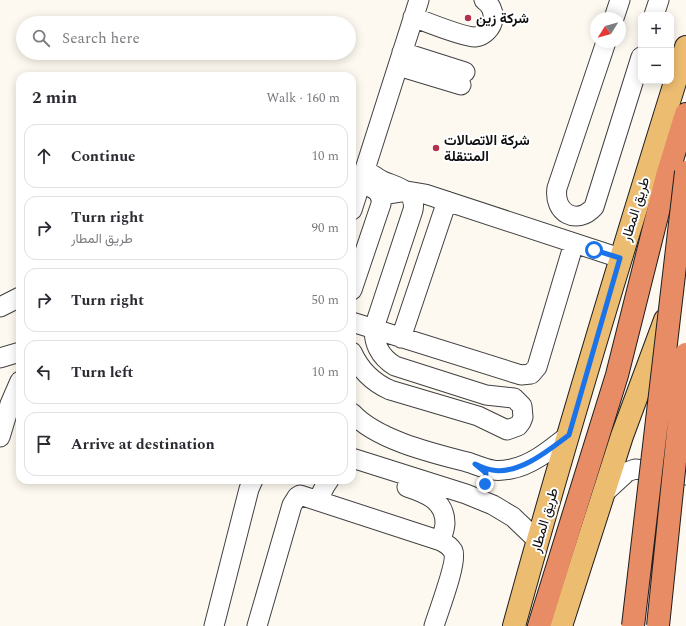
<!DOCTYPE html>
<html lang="en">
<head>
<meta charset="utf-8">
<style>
  :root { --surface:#fff; --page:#f2f2f3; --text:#2b2b33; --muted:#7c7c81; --line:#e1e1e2 }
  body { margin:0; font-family:Spectral,Vazirmatn,serif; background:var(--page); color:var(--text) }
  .controls { position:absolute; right:12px; top:12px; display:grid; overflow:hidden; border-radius:8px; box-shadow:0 2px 10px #0003 }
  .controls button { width:36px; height:36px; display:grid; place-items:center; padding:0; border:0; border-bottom:1px solid var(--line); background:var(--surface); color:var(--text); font:20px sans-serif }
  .compass { position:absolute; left:590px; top:12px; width:36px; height:36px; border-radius:50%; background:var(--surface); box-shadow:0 2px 10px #0003; rotate:233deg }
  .stop { position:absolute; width:12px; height:12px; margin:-9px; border:3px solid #1a73e8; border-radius:50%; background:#fff }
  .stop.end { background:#1a73e8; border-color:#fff; box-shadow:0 1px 4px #0008 }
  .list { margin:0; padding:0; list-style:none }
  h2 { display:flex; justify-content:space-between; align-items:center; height:52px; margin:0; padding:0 16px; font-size:17px }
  h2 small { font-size:13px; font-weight:400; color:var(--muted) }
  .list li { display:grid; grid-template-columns:26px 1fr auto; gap:12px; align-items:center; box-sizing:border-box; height:64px; margin:0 8px 8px; padding:0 8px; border:1px solid var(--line); border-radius:12px }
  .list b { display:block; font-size:15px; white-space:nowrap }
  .list p { margin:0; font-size:13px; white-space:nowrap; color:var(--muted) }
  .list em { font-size:13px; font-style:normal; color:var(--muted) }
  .icon { flex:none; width:22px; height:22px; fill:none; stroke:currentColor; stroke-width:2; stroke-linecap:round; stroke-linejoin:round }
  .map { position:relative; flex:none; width:686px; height:626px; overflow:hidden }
  .search { position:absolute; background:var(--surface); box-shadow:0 2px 10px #0003; left:16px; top:16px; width:340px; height:44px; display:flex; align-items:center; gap:10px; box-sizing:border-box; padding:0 14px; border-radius:22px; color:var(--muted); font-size:15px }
  .panel { position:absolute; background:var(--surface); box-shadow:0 2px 10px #0003; left:16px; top:72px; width:340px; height:412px; border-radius:12px }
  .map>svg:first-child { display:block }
</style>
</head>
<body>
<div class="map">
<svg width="686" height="626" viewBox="0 0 686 626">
  <rect width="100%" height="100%" fill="#fef9f0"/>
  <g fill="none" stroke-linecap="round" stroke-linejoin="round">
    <defs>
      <path id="minor" d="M654,15L659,0
        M413,17C426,22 463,37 475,37C484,36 492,28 493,19C494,11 490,4 484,0
        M614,18L620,0
        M606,42L557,188C553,213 577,226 594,207L641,57
        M402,52L465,72
        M398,66L461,85
        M381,195L407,191L425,194L620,258
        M352,210L419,0
        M352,290L381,204C382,197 379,191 372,188
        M0,307L20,297
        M352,322L521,375L531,374L537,367L574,243
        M401,338L447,201
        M352,352C360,370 372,382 390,390L478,416L507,430L518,426L521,422L523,417L522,406L514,398L486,395L395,366C380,357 372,342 375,325L413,210C417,190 396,187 381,180C376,177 370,173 365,170
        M0,358L20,352
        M352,413C377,440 432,453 467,462C475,464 484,469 493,470C498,471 506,470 511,469C533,465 552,448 569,435
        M0,437L10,404L20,381
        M352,458L466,494L493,505L513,517L538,541
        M407,487C425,493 445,500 445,523C445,529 442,535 441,541
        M602,495L627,472L635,469L686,475
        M318,500L325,486L329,480
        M214,626L249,489L253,480
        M257,626L292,505L297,497L300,495L441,541C445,543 450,546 453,551C458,561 438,613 434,626"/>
      <path id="major" d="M514,626C567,432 626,239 686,47
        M561,626L622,436L665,320"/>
      <path id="highway" d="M539,626L617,375L667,176L686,114"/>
    </defs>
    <use href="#minor" stroke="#414141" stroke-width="21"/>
    <use href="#major" stroke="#1f1f1f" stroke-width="24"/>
    <use href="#highway" stroke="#1f1f1f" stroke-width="24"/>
    <use href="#minor" stroke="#fff" stroke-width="19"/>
    <use href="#major" stroke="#ecbc71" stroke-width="22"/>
    <use href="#highway" stroke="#e78c64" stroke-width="22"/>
    <defs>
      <path id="highway-bridge" d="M633,626L686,172
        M658,626L686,354"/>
    </defs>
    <use href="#highway-bridge" stroke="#1f1f1f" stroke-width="24" stroke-linecap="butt"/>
    <use href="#highway-bridge" stroke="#e78c64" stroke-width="22"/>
  </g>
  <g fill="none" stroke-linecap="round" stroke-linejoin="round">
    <path stroke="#1a73e8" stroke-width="5" d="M485,484L486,473L475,464C480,466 486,469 492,470C519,475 549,450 569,435L620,258L594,250"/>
  </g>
  <g fill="#b2324b" stroke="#fff" stroke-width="1.5">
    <circle cx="468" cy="18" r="4"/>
    <circle cx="436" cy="148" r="4"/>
  </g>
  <g text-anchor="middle" stroke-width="4" stroke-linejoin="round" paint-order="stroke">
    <g font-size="14" font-weight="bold" fill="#0e0e0e" stroke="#fff" text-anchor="start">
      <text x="476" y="23">شركة زين</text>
      <text x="444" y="145">شركة الاتصالات<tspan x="444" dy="16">المتنقلة</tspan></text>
    </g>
    <g font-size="14" fill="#0e0e0e" stroke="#fff">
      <text transform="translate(635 209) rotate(-73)" y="5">طريق المطار</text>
      <text transform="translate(544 520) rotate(-74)" y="5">طريق المطار</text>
    </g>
  </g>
</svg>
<div class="controls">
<button>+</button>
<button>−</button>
</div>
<svg class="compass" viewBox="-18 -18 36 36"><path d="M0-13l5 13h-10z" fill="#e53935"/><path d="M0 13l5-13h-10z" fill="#7c7c81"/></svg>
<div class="stop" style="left:594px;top:250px"></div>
<div class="stop end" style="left:485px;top:484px"></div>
<div class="search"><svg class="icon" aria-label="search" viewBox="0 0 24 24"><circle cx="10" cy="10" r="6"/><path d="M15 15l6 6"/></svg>Search here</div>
<section class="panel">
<h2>2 min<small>Walk · 160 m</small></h2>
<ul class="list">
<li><svg class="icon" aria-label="ahead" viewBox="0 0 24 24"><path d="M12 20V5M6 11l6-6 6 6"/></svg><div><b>Continue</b></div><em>10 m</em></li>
<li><svg class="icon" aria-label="right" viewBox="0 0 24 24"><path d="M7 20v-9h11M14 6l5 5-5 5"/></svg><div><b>Turn right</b><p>طريق المطار</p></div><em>90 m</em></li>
<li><svg class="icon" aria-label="right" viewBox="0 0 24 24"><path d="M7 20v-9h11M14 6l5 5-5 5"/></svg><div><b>Turn right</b></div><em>50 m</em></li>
<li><svg class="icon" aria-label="left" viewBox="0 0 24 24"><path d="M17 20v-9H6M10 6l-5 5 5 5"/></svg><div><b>Turn left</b></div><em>10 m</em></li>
<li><svg class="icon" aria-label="arrive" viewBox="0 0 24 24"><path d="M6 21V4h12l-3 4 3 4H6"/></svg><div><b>Arrive at destination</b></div></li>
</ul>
</section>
</div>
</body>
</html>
